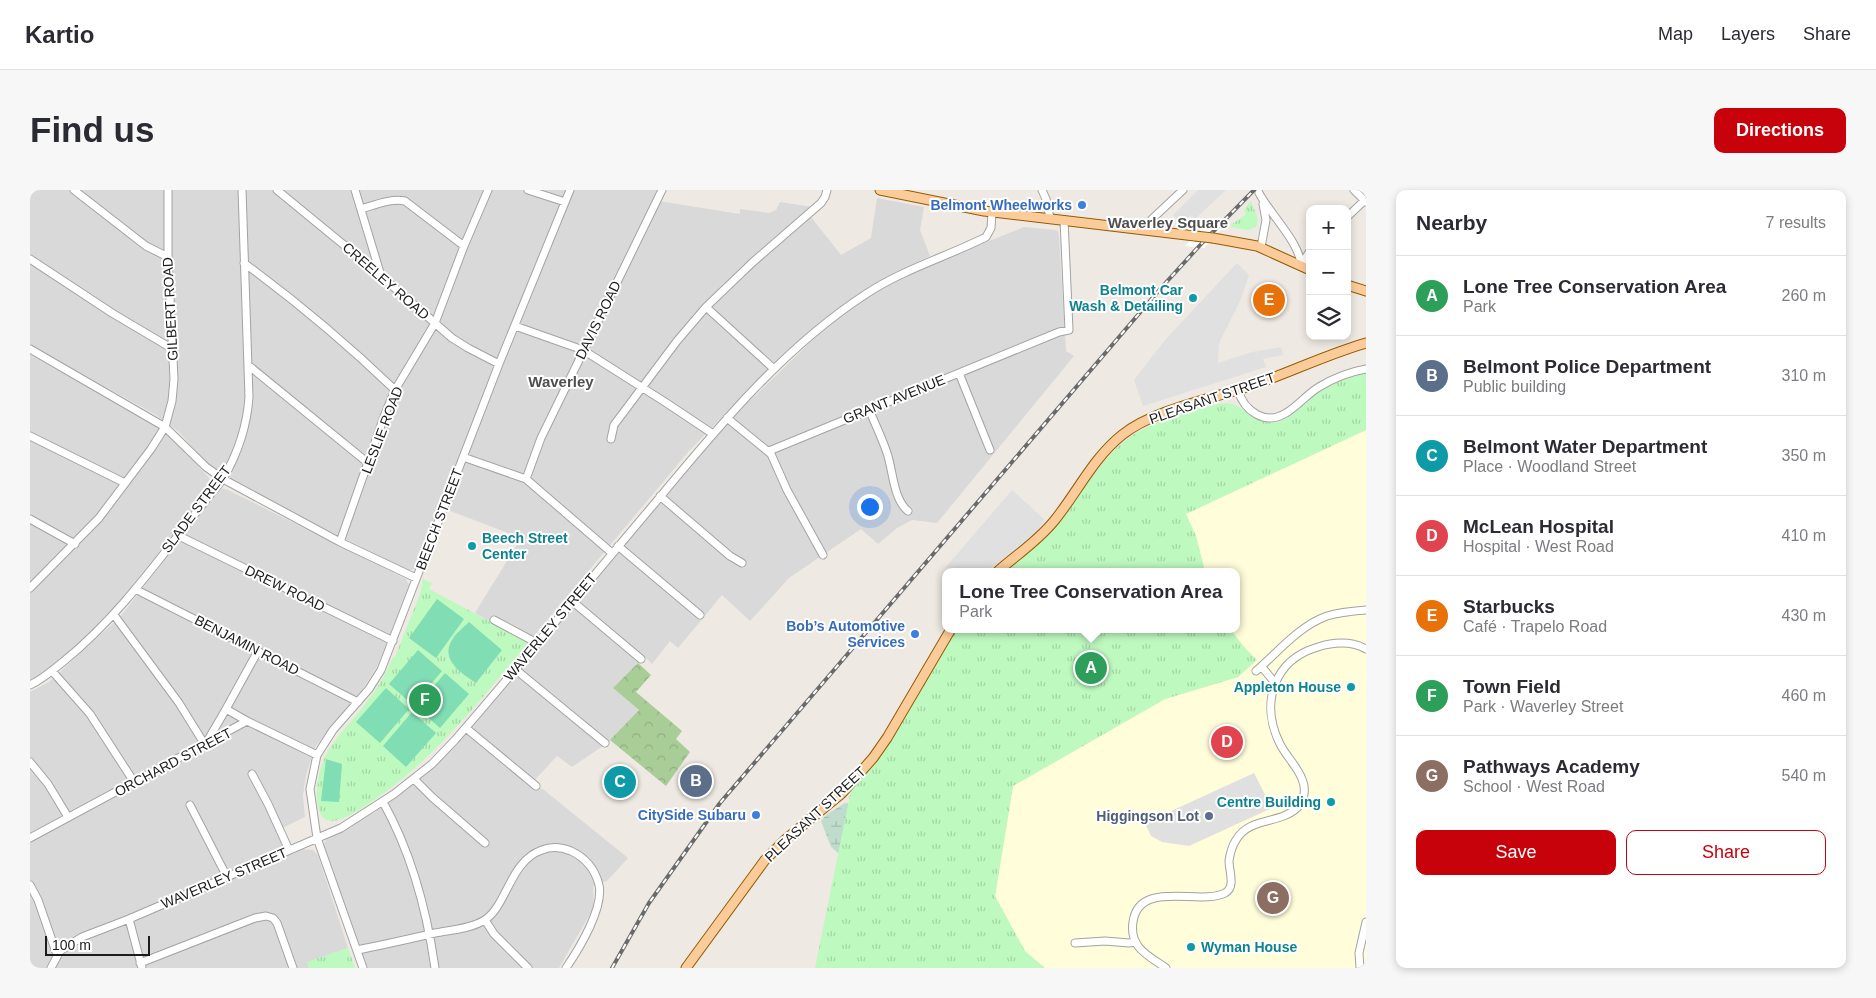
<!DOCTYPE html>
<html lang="en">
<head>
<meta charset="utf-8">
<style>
  :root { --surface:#fff; --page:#f7f7f7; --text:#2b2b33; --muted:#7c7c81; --line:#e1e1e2; --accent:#c7020b }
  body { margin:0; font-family:Helvetica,sans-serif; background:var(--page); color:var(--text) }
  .controls { position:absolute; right:15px; top:15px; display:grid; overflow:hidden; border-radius:10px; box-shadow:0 2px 8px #0003 }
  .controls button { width:45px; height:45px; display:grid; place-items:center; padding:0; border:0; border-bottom:1px solid var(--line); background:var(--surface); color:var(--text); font:25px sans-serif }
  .scale { position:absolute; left:15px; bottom:12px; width:105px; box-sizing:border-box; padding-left:5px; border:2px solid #1c1c1c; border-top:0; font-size:14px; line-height:18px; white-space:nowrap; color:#1c1c1c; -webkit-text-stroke:4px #fff; paint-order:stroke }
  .you { position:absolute; left:839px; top:316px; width:18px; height:18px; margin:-12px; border:4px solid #fff; border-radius:50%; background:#1a73e8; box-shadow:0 0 0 8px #1a73e833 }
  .badge { display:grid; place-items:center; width:32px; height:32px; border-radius:50%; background:var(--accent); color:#fff; font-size:16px; font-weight:700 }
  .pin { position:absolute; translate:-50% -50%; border:2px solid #fff; box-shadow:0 1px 5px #0006 }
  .popup { position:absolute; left:912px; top:378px; width:298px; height:65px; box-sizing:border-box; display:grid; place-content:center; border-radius:10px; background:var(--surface); filter:drop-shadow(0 1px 4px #0005); font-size:16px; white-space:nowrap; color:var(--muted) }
  .popup b { font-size:19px; color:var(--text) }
  .popup::after { content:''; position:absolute; left:50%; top:100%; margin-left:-10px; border:10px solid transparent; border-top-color:var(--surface) }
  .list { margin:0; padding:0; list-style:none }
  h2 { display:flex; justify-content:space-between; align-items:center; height:65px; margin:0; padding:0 20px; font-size:21px }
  h2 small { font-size:16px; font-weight:400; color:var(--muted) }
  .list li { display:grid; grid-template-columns:32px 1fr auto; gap:15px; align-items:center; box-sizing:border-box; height:80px; padding:0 20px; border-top:1px solid var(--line) }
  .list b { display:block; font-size:19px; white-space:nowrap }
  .list p { margin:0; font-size:16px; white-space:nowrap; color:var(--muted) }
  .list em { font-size:16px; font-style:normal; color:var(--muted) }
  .actions { display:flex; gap:10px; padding:15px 20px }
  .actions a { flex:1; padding:11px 0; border:1px solid var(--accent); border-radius:10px; text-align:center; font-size:18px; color:var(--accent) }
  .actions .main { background:var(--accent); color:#fff }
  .icon { flex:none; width:28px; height:28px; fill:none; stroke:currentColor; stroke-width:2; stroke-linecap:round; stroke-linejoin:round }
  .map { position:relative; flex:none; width:1336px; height:778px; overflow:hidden; border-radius:10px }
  header { display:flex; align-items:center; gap:30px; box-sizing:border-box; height:70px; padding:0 25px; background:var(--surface); border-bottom:1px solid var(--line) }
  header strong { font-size:24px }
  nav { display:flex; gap:28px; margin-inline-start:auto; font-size:18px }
  .intro { display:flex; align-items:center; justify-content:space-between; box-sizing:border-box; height:120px; padding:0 30px }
  h1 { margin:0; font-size:35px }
  .button { padding:12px 22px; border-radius:10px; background:var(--accent); color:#fff; font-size:18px; font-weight:700 }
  main { display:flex; gap:30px; padding:0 30px }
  aside { flex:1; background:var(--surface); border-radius:10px; box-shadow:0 2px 8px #0003 }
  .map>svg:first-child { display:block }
</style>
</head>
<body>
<header>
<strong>Kartio</strong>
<nav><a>Map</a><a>Layers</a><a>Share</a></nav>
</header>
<div class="intro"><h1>Find us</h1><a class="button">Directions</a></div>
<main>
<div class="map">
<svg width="1336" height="778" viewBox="0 0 1336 778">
  <defs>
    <pattern id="forest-crowns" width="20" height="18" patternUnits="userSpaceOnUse" patternTransform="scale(1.25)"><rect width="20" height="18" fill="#a9cd97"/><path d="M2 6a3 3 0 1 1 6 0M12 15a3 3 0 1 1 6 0" fill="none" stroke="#91af82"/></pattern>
    <pattern id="wetland-marsh" width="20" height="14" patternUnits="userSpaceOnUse" patternTransform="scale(1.25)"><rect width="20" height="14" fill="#bfdccd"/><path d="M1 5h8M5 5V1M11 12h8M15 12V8" fill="none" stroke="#a4bcaf"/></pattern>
    <pattern id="park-tufts" width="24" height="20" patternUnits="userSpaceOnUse" patternTransform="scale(1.25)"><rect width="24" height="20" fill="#bef9c0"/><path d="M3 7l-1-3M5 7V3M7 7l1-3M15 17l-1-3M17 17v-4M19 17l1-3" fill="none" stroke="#a3d5a4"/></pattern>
  </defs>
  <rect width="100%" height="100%" fill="#eee9e2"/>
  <path fill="#dad9d9" d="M0,0H628L622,10L710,24V19L739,23L746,20L750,12L782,17L777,22L811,65L841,48L847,8L894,17L890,40L900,66L862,84L829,104L784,138L725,193L659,261L499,452L445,423L491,348L410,317L385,379L380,380L374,378L207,295L182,279L149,242L126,225L0,155Z
    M994,37L1025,40L1028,41L1029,46L1036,161L1044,166L907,333L882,330L867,338L848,354L831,339L759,388L720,431L692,405L648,458L640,451L622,474L615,467L583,498L609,520L579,552L490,480L658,278L705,225L795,138L829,112L860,94L904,73Z
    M0,165L124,234L150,256L179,288L182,293L181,297L103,398L72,434L46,459L0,494Z
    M191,298L198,300L376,389L379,395L348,475L332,500L285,557L276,585L273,606L275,627L246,641L257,665L272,659L283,660L288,665L318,758L278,772L279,778H0V502L19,492L90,427Z
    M484,485L492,488L573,556L542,577L527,566L501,594L514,600L598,668L577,691L563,696L564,717L529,778H334L293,657L294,653L297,649L345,622L392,587L423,558Z"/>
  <path fill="#fffdda" d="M1336,240V778H1015L995,762L965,706L983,596L1135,509L1208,487L1226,470L1214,457L1200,439H1206V382H1175L1166,346L1155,324Z"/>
  <path fill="url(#forest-crowns)" d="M608,473L621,485L606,502L652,541L646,549L660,562L636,596L580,550L609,520L583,498Z"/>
  <path fill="url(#wetland-marsh)" d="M815,613H818L821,619L815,669L801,657L791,631L796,625Z"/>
  <path fill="url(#park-tufts)" d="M1221,11L1228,29L1226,37L1218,40L1201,37V35L1216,24L1214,20Z
    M1336,183V240L1156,324L1166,346L1175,382H975C997,364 1017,347 1035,325C1057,297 1071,268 1100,247C1123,231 1161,220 1189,214C1214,208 1223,239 1251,231C1262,227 1270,217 1278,210C1296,197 1314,187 1336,183Z
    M393,389L402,393L399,399L499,452C447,514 400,576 330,619C320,625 301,638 292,626C284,614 287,590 291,578C299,551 320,535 336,513C347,499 356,484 363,467H365L390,404Z
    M927,439H1200L1214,457L1227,470L1208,487L1135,509L983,596L965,706L995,761L1015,778H785L821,600L842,577L861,550Z
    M318,758L325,778H279L277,772Z"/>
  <path fill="#80ddb4" d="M407,409L434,429L406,468L379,448Z
    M439,432L472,460L446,493C431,483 410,470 422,450C426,443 433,438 439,432Z
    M388,460L412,481L383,515L359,494Z
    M415,483L439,504L410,538L386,517Z
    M356,498L379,519L350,553L326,532Z
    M382,522L406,543L376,577L353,556Z
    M296,569L312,574L309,612L291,611Z"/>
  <path fill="#e0e0e0" d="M1168,0H1196L1165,29L1161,25L1154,31L1148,30L1143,25Z
    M1207,73L1219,85L1211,109L1189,153L1188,173L1222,162L1251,157L1253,165L1233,169L1236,177L1113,216L1104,190L1135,150Z
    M982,300L1015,330L1007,341L971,371L955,382H923L916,377Z
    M1224,583L1242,618L1159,656L1132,652L1121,646L1115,633Z"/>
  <path fill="#fff" d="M1176,35L1194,37L1174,58L1155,56Z"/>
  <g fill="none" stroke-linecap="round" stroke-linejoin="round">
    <defs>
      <path id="minor" d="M44,0L116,56L138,67
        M247,0L342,78L422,148L438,158L469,174
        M325,0L351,86
        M498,0L535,12
        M1012,0L1016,9L1020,28
        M1324,0L1336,12
        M1229,3C1240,24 1270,53 1271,75
        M331,19C345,15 361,8 375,11L434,56
        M1317,27L1336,9
        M1116,40L1122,29L1153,0
        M1231,57L1236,30L1233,14
        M0,69L82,123L141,158
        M214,73C267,112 317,154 365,200
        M1271,75L1280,61
        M676,117L744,179
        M485,136L553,160L635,212L683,244
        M0,159L135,237L176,277L193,289L310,352L386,388
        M218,175L338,273
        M929,183L960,260
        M1208,200C1214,221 1235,236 1256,223C1268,216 1277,204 1289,197C1304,188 1319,182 1336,179
        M839,219C845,234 852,248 857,263C863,280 863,309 878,321
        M697,228L741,264L757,300L793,365
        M0,246L95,293
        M581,249L584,235L647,151L676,117L723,72L791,13L795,7L797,0
        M739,261L1029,142L1039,140L1034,30
        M433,267L496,289L582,363
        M496,289L511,248L632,0
        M630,306L700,366L712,373
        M0,329L45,354
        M147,345L363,451
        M310,352L355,224L365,200L405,133L434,56L458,0
        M588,356L670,425
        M0,398L69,328L121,259L135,237L142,211L144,189L138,67V0
        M105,399L328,512
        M542,411L611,469
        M84,425L149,513L175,555L196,519
        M464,430L507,453
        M1232,477L1245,493
        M485,479L575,553
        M22,481L60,524L104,592
        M1226,481C1248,462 1269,436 1297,426C1310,422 1323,421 1336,420
        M0,495C13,489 23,480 34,471C97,420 142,350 193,289C208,263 217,237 219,207L212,0
        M217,531L196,519L228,461
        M436,538L506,596
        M0,572L18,594L38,627
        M222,584L238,614L259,660
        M384,589L402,607L455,653
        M353,612C381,662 397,722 405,778
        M160,615L197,687
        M0,648L217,531L287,565
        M0,695L8,710L27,765
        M99,729L112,778
        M455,730L464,744L498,778
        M1045,753L1075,751L1099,753L1106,752
        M327,760C353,755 379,749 405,743C420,740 439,739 453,731C477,718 479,671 512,660C522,656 531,657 541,661C556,668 565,679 569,695C574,718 549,759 536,778
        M110,773L225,728L236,726L243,728L247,733L263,778
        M21,778L30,761L52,747L99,729L311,638L364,604L402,574L425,550C493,472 558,392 625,313C688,237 753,158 836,104C874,79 916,67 956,47L961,38L962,23
        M333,778L287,648L280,599L287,565L303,540L339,499L351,480L469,174L540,0
        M1136,778C1119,766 1099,758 1103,732C1109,689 1169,716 1195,703C1206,697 1199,681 1199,671C1200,664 1202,656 1206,650C1220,626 1250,635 1268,617C1275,609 1276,598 1272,589C1267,576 1256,566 1250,554C1230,514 1243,470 1288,457C1304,452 1321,451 1336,459
        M1330,778L1329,763L1336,732"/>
      <path id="major" d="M850,0L954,21L1165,46
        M1183,48L1227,56L1280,80
        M1317,95L1336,101
        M967,382C986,365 1007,352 1024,331C1047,303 1063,268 1092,245C1124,219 1186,208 1226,194C1263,181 1298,164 1336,153
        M656,778L735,670L756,649L811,604L843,568L857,548L921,439"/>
    </defs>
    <use href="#minor" stroke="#a3a3a3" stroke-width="9"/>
    <use href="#major" stroke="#945c01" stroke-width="11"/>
    <use href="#minor" stroke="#fff" stroke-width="7"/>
    <use href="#major" stroke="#fbcc9a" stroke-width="9"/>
    <defs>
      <path id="rail" d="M582,778L619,713L690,613L1131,98L1172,53L1224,0"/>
    </defs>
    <use href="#rail" stroke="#6a6a6a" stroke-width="4"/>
    <use href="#rail" stroke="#fff" stroke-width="2" stroke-dasharray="5.5" stroke-linecap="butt"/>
    <defs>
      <path id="major-bridge" d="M1165,46L1183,48"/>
    </defs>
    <use href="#major-bridge" stroke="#945c01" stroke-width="11" stroke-linecap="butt"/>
    <use href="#major-bridge" stroke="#fbcc9a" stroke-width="9"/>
  </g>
  <g fill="#3f7fe0" stroke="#fff" stroke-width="2">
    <circle cx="1052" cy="15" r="5"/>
    <circle cx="885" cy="444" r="5"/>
    <circle cx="726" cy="625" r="5"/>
  </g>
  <g fill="#0f9aa8" stroke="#fff" stroke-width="2">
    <circle cx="1163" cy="108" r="5"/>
    <circle cx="442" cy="356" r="5"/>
    <circle cx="1321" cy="497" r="5"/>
    <circle cx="1301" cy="612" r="5"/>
    <circle cx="1161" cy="757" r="5"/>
  </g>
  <circle fill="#5c6f8a" stroke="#fff" stroke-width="2" cx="1179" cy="626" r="5"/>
  <g text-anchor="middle" stroke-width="4" stroke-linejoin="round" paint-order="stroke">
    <g font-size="14" font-weight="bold" fill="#366cbe" stroke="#fff" text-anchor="end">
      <text x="1042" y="20">Belmont Wheelworks</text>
      <text x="875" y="441">Bob’s Automotive<tspan x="875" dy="16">Services</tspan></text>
      <text x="716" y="630">CitySide Subaru</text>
    </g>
    <g font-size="14" fill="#1c1c1c" stroke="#fff">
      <text transform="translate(356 91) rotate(41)" y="5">CREELEY ROAD</text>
      <text transform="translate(140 119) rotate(-93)" y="5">GILBERT ROAD</text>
      <text transform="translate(568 130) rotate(-64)" y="5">DAVIS ROAD</text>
      <text transform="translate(1182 208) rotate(-19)" y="5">PLEASANT STREET</text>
      <text transform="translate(864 209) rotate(-22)" y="5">GRANT AVENUE</text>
      <text transform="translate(352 240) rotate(-69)" y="5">LESLIE ROAD</text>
      <text transform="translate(166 319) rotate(-53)" y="5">SLADE STREET</text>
      <text transform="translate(409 329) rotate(-69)" y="5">BEECH STREET</text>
      <text transform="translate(255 398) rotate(26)" y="5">DREW ROAD</text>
      <text transform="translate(520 437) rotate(-50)" y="5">WAVERLEY STREET</text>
      <text transform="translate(217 455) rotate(27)" y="5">BENJAMIN ROAD</text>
      <text transform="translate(143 572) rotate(-28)" y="5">ORCHARD STREET</text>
      <text transform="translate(785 624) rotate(-43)" y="5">PLEASANT STREET</text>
      <text transform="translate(194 688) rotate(-23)" y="5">WAVERLEY STREET</text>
    </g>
    <g font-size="14" font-weight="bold" fill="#0d838f" stroke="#fff" text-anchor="end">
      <text x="1153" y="105">Belmont Car<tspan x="1153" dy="16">Wash &amp; Detailing</tspan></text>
      <text x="452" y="353" text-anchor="start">Beech Street<tspan x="452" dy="16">Center</tspan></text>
      <text x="1311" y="502">Appleton House</text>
      <text x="1291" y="617">Centre Building</text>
      <text x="1171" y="762" text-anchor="start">Wyman House</text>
    </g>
    <g font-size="14" font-weight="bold" fill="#4e5e75" stroke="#fff" text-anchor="end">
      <text x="1169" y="631">Higgingson Lot</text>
    </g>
    <g font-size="15" font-weight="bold" fill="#4f4f4f" stroke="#fff">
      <text x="1138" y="38">Waverley Square</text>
      <text x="531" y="197">Waverley</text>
    </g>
  </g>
</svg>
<div class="controls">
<button>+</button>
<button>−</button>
<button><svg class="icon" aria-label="layers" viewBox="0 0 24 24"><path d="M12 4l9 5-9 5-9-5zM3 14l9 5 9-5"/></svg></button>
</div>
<div class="scale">100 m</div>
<div class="you"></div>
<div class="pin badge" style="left:1061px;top:478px;background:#2e9e5b">A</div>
<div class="popup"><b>Lone Tree Conservation Area</b>Park</div>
<div class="pin badge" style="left:666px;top:591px;background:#5c6f8a">B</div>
<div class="pin badge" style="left:590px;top:592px;background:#0f9aa8">C</div>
<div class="pin badge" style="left:1197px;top:552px;background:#e0444e">D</div>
<div class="pin badge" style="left:1239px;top:110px;background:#e8710a">E</div>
<div class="pin badge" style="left:395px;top:510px;background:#2e9e5b">F</div>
<div class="pin badge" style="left:1243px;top:708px;background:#8d6e63">G</div>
</div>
<aside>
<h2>Nearby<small>7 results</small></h2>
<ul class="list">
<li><span class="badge" style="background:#2e9e5b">A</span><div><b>Lone Tree Conservation Area</b><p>Park</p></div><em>260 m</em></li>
<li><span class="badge" style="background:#5c6f8a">B</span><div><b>Belmont Police Department</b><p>Public building</p></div><em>310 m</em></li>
<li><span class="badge" style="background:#0f9aa8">C</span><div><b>Belmont Water Department</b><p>Place · Woodland Street</p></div><em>350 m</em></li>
<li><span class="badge" style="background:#e0444e">D</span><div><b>McLean Hospital</b><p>Hospital · West Road</p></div><em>410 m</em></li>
<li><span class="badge" style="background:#e8710a">E</span><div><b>Starbucks</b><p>Café · Trapelo Road</p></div><em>430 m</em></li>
<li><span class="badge" style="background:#2e9e5b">F</span><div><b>Town Field</b><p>Park · Waverley Street</p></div><em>460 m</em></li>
<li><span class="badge" style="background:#8d6e63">G</span><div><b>Pathways Academy</b><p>School · West Road</p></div><em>540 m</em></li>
</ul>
<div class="actions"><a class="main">Save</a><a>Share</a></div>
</aside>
</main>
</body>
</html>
